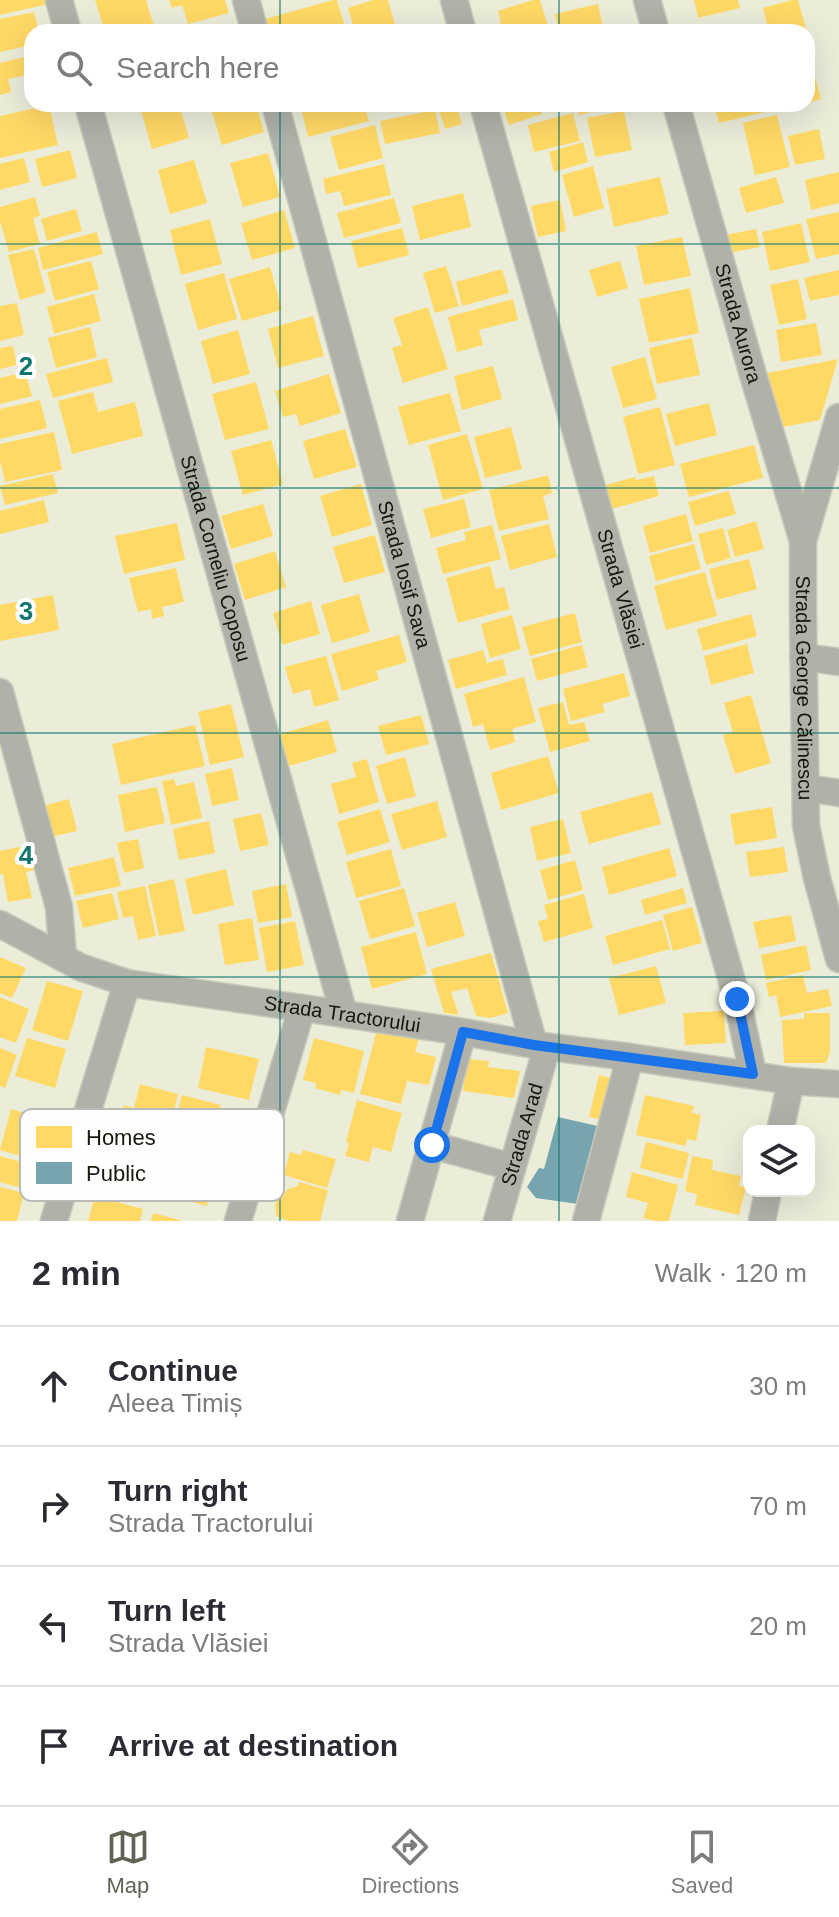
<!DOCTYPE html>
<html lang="en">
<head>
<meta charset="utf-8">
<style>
  :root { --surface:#fff; --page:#f2f2f3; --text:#2b2b33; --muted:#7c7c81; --line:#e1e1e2; --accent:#616354 }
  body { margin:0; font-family:Helvetica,sans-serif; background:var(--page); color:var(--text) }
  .controls { position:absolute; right:24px; bottom:24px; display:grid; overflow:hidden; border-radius:16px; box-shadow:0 8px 32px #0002 }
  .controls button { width:72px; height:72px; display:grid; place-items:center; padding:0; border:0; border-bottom:2px solid var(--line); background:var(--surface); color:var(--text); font:40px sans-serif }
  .stop { position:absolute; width:24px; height:24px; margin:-18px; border:6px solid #1a73e8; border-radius:50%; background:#fff }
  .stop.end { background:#1a73e8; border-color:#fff; box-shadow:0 2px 8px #0008 }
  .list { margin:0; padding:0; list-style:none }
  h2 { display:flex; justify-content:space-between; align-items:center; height:104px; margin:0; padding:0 32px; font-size:34px }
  h2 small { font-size:26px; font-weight:400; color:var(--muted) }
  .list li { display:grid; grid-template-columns:52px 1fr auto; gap:24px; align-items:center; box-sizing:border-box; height:120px; padding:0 32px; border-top:2px solid var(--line) }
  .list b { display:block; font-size:30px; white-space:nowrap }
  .list p { margin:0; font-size:26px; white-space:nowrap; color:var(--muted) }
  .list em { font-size:26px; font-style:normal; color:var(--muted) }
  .icon { flex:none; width:44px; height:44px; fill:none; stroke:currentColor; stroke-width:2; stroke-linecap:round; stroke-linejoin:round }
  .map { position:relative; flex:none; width:839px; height:1221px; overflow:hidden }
  .search { position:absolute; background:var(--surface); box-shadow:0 8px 32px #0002; left:24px; right:24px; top:24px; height:88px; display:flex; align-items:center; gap:20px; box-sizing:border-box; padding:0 28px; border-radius:24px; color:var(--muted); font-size:30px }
  .sheet { height:584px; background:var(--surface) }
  nav { display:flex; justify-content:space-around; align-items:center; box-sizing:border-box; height:112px; border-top:2px solid var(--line); background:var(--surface); font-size:22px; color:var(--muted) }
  nav a { display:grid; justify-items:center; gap:4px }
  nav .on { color:var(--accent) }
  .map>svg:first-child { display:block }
</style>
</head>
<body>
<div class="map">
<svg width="839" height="1221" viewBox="0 0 839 1221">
  <rect width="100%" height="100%" fill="#ebedd9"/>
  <path fill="#ffd966" d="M0,0H47L48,4L0,15Z
    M95,0H146L154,26L134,32H105Z
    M169,0H225L229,13L188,24L182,5L172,8Z
    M333,0H337L344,24L314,32H261L258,21Z
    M373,0H388L397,32H355L348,8Z
    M533,0H540L550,32H484L483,29L501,23L498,11Z
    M694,0H738L740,8L698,18Z
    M792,0H798L806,29L794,32H769L763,8Z
    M598,4L604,32H559L555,14Z
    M34,12L39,32H32V45L0,52V19Z
    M29,56L32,74L8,79L11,92L0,95V63Z
    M813,69L821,99L807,103V71Z
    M150,104H179L189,138L152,149L140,107Z
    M214,104H256L264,132L222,145L210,105Z
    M310,104H364L369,121L308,137L302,112L311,110Z
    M437,104H456L462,124L445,129Z
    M502,104H539L542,114L509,125Z
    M577,104H622V105L579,115Z
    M714,104H772L773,110L719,123Z
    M49,105L58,145L0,158V116Z
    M435,110L440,133L385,144L380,121Z
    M624,111L632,150L595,157L587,118Z
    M573,113L580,141L534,152L528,125Z
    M777,115L790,167L755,175L743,123Z
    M375,125L383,158L339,170L330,137Z
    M819,129L825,159L795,165L788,136Z
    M583,142L588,162L554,172L549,152Z
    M70,150L77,178L42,187L35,159Z
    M268,153L280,197L243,207L230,163Z
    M24,158L30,182L0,190V164Z
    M194,160L207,203L170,214L158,170Z
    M384,164L391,195L344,206L340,191L326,194L323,179Z
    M593,166L604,208L574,217L562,175Z
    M839,172V203L811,210L805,180Z
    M660,177L669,214L614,227L606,189Z
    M776,177L784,203L746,213L739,188Z
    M463,193L471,227L420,240L412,206Z
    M35,197L40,216L33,218L40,244L9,252L0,221V207Z
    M394,198L401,223L344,238L337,213Z
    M560,200L566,231L538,237L531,206Z
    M76,209L82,231L47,241L41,219Z
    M284,210L295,248L252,260L241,223Z
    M839,212V254L816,259L806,219Z
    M210,219L222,264L181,275L170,230Z
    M801,223L810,262L770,271L762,232Z
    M402,228L409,255L358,268L351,241Z
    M756,229L760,247L729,253L725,235Z
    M97,232L103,254L43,270L38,248Z
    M682,237L691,276L644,285L636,246Z
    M34,249L46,292L20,300L8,255Z
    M91,261L99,289L55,301L47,272Z
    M620,261L628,288L597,297L589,270Z
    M446,266L459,306L435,313L423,273Z
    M270,267L282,310L242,321L229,279Z
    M502,269L509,293L462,306L456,282Z
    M839,270V295L810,301L804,278Z
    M224,273L237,319L198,330L185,284Z
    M798,279L807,319L779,325L770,285Z
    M690,288L699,333L649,343L639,299Z
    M94,294L101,321L54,334L47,307Z
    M513,299L518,320L479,330L483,345L457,352L448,317Z
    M17,303L24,335L0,341V306Z
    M428,307L448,369L403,383L392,348L402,345L393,318Z
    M313,316L324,356L278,368L268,329Z
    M816,323L822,355L781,362L776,330Z
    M90,327L97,357L56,368L48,338Z
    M238,330L250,374L213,384L201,341Z
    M692,338L700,375L657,384L649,348Z
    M13,346L17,365L0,369V348Z
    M645,357L657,399L623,408L611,367Z
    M107,358L113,382L53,398L46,374Z
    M838,359L820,420L778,428L763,374Z
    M493,366L502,399L462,410L454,376Z
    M25,372L32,396L0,404V378Z
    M329,374L341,413L300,426L296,414L283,417L275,391Z
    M256,382L269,429L225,440L212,394Z
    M93,392L98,412L135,402L143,436L72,454L58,401Z
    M450,393L461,431L409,445L398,407Z
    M40,400L47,428L0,439V409Z
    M709,403L717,435L675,446L666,414Z
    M660,407L675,465L638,474L623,417Z
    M511,427L522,469L485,478L474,437Z
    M345,429L357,467L314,479L303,441Z
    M54,432L62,470L5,482L0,461V444Z
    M467,434L483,489L443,500L428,445Z
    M271,440L283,484L243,495L231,451Z
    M754,445L763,478L689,497L680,464Z
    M53,474L58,493L5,505L0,486Z
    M548,475L552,493L543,496L549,519L499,531L489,490Z
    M654,476L659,496L608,510L602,486L635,477L636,480Z
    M361,484L372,525L332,537L320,496Z
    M729,491L736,514L695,526L688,502Z
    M464,499L471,527L431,538L423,509Z
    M44,500L49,522L0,534V511Z
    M263,504L273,536L231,549L221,516Z
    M686,514L693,541L650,553L643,526Z
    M756,521L764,549L735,557L727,530Z
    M177,523L185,560L124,574L115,536Z
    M549,524L557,557L510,570L501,536Z
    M492,525L501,559L443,574L436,548L466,540L464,532Z
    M723,528L731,558L706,565L698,534Z
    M375,535L385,572L344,583L333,547Z
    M694,544L701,569L656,581L649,556Z
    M275,551L286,587L245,600L234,564Z
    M749,559L757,589L717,600L709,569Z
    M490,566L496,589L504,587L510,609L458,623L446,578Z
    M176,568L184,602L162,607L164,616L152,619L151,609L138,612L129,578Z
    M705,572L717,616L666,630L654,586Z
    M359,594L370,632L332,643L321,605Z
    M53,595L59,630L0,641V605Z
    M311,601L320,634L282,645L273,613Z
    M575,613L582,642L530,656L522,627Z
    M751,614L757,636L703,651L697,629Z
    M512,615L521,649L490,658L481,624Z
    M399,635L407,662L376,671L379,680L342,691L331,654Z
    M747,644L754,673L711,685L704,656Z
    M582,645L588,667L537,681L531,659Z
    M483,650L487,663L503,659L507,675L456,689L448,660Z
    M326,656L339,700L314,707L310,689L293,694L285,667Z
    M624,673L630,696L602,704L605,712L571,721L563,689Z
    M524,677L536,722L512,729L515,742L490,750L483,724L473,727L464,694Z
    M751,695L771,763L735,774L723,735L733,732L724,703Z
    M563,702L569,725L584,722L590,741L550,752L538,708Z
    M231,704L244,757L210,765L198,712Z
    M421,715L429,744L386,755L378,726Z
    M328,720L337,752L289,766L280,734Z
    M195,725L205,766L121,785L112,744Z
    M548,756L559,793L501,810L491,773Z
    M405,757L416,796L387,804L376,766Z
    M367,759L379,802L339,814L331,784L356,777L352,763Z
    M232,768L239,800L212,806L205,774Z
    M174,779L176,786L194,782L202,818L171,825L162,781Z
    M157,787L165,823L125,832L118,795Z
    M652,792L661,824L589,844L580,812Z
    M69,799L77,831L51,837L43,806Z
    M437,801L447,837L402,850L391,814Z
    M772,807L777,838L735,845L730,814Z
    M380,809L390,842L347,855L337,822Z
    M261,813L269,845L240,851L233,819Z
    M563,819L571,853L537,861L530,827Z
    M209,821L215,853L179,860L173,829Z
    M138,839L144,868L124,873L117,843Z
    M29,845L34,870L26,872L32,898L8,902L3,874H0V851Z
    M784,847L788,872L750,877L746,852Z
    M669,848L677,876L609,895L602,867Z
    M391,849L401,886L356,898L346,862Z
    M114,857L121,886L75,896L68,868Z
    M575,860L583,890L548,900L540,870Z
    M226,869L234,905L193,915L185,879Z
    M174,879L185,931L159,936L148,885Z
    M286,884L292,917L258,923L252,891Z
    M145,886L156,936L138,940L133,916L123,918L117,892Z
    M404,888L415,926L370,939L359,901Z
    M683,888L687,903L645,915L641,900Z
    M112,893L119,919L83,928L76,901Z
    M584,894L593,928L544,942L538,921L548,919L544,905Z
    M455,902L465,936L427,947L417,913Z
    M692,907L702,943L673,951L663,915Z
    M791,915L796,941L759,948L753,922Z
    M252,918L259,960L225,965L218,924Z
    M662,920L670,949L613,965L605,936Z
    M295,921L304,965L267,972L259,928Z
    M416,932L427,974L372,989L361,947Z
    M806,945L811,970L766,980L761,955Z
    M491,953L508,1013L491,1018L476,1016L467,988L451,992L459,1015L444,1013L431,969Z
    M0,957L26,968L12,998L0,993Z
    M656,966L666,1003L619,1015L609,978Z
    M803,975L807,993L828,989L832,1006L780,1017L776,995L769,997L766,983Z
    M47,981L83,991L68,1041L32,1030Z
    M0,997L29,1009L16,1043L0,1037Z
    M724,1011L726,1043L685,1045L683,1013Z
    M804,1013H830V1052L826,1063H784L782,1020L804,1019Z
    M378,1026L421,1032L415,1052L436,1057L429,1085L407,1081L401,1104L360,1094Z
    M27,1038L66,1049L55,1088L15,1076Z
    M314,1038L364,1051L354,1093L341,1090L340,1095L315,1088L316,1083L303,1080Z
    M206,1047L259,1059L249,1100L198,1088Z
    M0,1048L17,1055L5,1088L0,1086Z
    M467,1059L489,1061L488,1067L520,1071L514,1098L463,1091Z
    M599,1075L618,1080L608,1121L589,1117Z
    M140,1084L178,1094L167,1139L119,1126L124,1105L134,1108Z
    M182,1095L221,1105L211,1143L172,1133Z
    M645,1095L694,1106L692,1113L701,1115L696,1141L687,1139L686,1146L636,1135Z
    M357,1100L402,1113L391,1152L373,1147L369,1162L345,1156L349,1143L346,1142Z
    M11,1109L51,1121L40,1162L0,1150Z
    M646,1142L689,1153L683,1179L640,1168Z
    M303,1150L336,1159L327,1188L284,1175L290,1152L301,1155Z
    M0,1156L52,1170L45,1195L0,1182Z
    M692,1156L713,1160L712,1170L741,1176L739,1186L746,1187L739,1215L695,1205L697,1194L685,1191Z
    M166,1162L215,1175L207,1206L158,1193Z
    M632,1172L678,1185L669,1221H656L643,1218L648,1203L626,1197Z
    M299,1182L328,1190L320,1221H290L279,1218L276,1215L275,1205L278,1198L288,1189L298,1186Z
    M0,1187L24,1193L17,1221H0Z
    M95,1196L143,1209L140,1221H88Z
    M153,1213L180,1220V1221H151Z"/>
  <path fill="#76a5af" d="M558,1117L602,1127L585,1205L536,1198L527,1187L539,1168L544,1169Z"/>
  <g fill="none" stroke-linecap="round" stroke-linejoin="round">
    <defs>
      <g id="street">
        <path d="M59,0L68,32"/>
        <path d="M246,0L255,32"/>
        <path d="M454,0L463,32"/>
        <path d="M647,0L656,32"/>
        <path id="s1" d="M88,104L344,1014"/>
        <path id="s2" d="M275,104L534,1045"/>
        <path id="s3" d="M483,104L737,999L753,1074"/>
        <path id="s4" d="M676,104L753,375L803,541"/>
        <path id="s5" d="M839,417L803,541V616L806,826L817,878L839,959"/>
        <path d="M803,657L839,662"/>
        <path d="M0,692L59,907L63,958"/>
        <path d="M806,788L839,793"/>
        <path id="s6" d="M0,924L80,967L127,983L344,1014L463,1032L534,1045L630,1057L791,1081L839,1084"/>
        <path d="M780,1131L791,1081"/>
        <path d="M432,1145L512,1167"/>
        <path d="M54,1221L127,983"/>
        <path d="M238,1221L302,1008"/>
        <path d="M410,1221L463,1032"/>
        <path id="s7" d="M497,1221L547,1047"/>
        <path d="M586,1221L630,1057"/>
        <path d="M762,1221L768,1191"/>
      </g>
    </defs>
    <use href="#street" stroke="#c7c9ba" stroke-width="29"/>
    <use href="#street" stroke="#b0b1a9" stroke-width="26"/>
  </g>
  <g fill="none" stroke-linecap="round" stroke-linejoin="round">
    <path stroke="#1a73e8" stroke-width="10" d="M432,1145L463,1032L534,1045L753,1074L737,999"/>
  </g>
  <path fill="none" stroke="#0f766e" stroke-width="2" stroke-opacity="0.55" d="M280,0V32M559,0V32M280,104V1221M559,104V1221M0,244H839M0,488H839M0,733H839M0,977H839"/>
  <g text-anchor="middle" stroke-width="8" stroke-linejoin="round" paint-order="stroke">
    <g font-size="20" fill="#17180c" stroke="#fefefe">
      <text dy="7" stroke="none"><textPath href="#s4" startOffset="228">Strada Aurora</textPath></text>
      <text dy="7" stroke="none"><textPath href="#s1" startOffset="472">Strada Corneliu Coposu</textPath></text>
      <text dy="7" stroke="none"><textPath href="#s2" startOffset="488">Strada Iosif Sava</textPath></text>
      <text dy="7" stroke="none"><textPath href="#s3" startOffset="504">Strada Vlăsiei</textPath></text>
      <text dy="7" stroke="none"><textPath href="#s5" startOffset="276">Strada George Călinescu</textPath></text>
      <text dy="7" stroke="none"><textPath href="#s6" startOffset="358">Strada Tractorului</textPath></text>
      <text dy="7" stroke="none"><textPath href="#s7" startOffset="90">Strada Arad</textPath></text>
    </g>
  </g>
  <rect x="20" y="1109" width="264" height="92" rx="12" fill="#fefefe" stroke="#b9b9b5" stroke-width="2"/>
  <rect x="36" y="1126" width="36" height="22" fill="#ffd966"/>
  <rect x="36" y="1162" width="36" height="22" fill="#76a5af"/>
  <g font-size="22" fill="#17180c">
    <text x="86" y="1145">Homes</text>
    <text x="86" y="1181">Public</text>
  </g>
  <g font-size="26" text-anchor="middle" font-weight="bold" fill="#0f766e" stroke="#fefefe" stroke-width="8" stroke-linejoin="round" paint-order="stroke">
    <text x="26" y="375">2</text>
    <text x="26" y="620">3</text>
    <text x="26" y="864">4</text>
  </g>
</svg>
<div class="controls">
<button><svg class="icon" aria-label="layers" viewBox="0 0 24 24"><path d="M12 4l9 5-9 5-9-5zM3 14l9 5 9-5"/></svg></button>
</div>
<div class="stop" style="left:432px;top:1145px"></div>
<div class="stop end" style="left:737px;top:999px"></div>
<div class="search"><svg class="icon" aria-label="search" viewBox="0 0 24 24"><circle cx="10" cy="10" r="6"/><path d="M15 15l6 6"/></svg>Search here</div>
</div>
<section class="sheet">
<h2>2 min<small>Walk · 120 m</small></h2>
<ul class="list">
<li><svg class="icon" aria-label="ahead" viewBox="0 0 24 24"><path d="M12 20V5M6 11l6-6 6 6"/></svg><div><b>Continue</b><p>Aleea Timiș</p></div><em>30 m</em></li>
<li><svg class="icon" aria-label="right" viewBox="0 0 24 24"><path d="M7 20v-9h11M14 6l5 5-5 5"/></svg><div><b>Turn right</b><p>Strada Tractorului</p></div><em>70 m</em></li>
<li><svg class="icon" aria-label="left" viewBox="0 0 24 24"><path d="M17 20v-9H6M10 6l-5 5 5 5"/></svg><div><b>Turn left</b><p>Strada Vlăsiei</p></div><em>20 m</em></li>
<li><svg class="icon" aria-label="arrive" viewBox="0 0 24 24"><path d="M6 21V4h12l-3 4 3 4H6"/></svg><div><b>Arrive at destination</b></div></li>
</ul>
</section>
<nav>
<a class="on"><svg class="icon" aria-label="map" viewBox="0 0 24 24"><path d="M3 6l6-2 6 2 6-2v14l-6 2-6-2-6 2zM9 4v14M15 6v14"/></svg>Map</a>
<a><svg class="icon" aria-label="directions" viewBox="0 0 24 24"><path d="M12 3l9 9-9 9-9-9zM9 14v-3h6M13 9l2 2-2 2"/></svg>Directions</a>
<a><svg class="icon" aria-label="saved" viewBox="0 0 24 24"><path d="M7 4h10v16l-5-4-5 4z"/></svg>Saved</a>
</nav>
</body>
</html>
